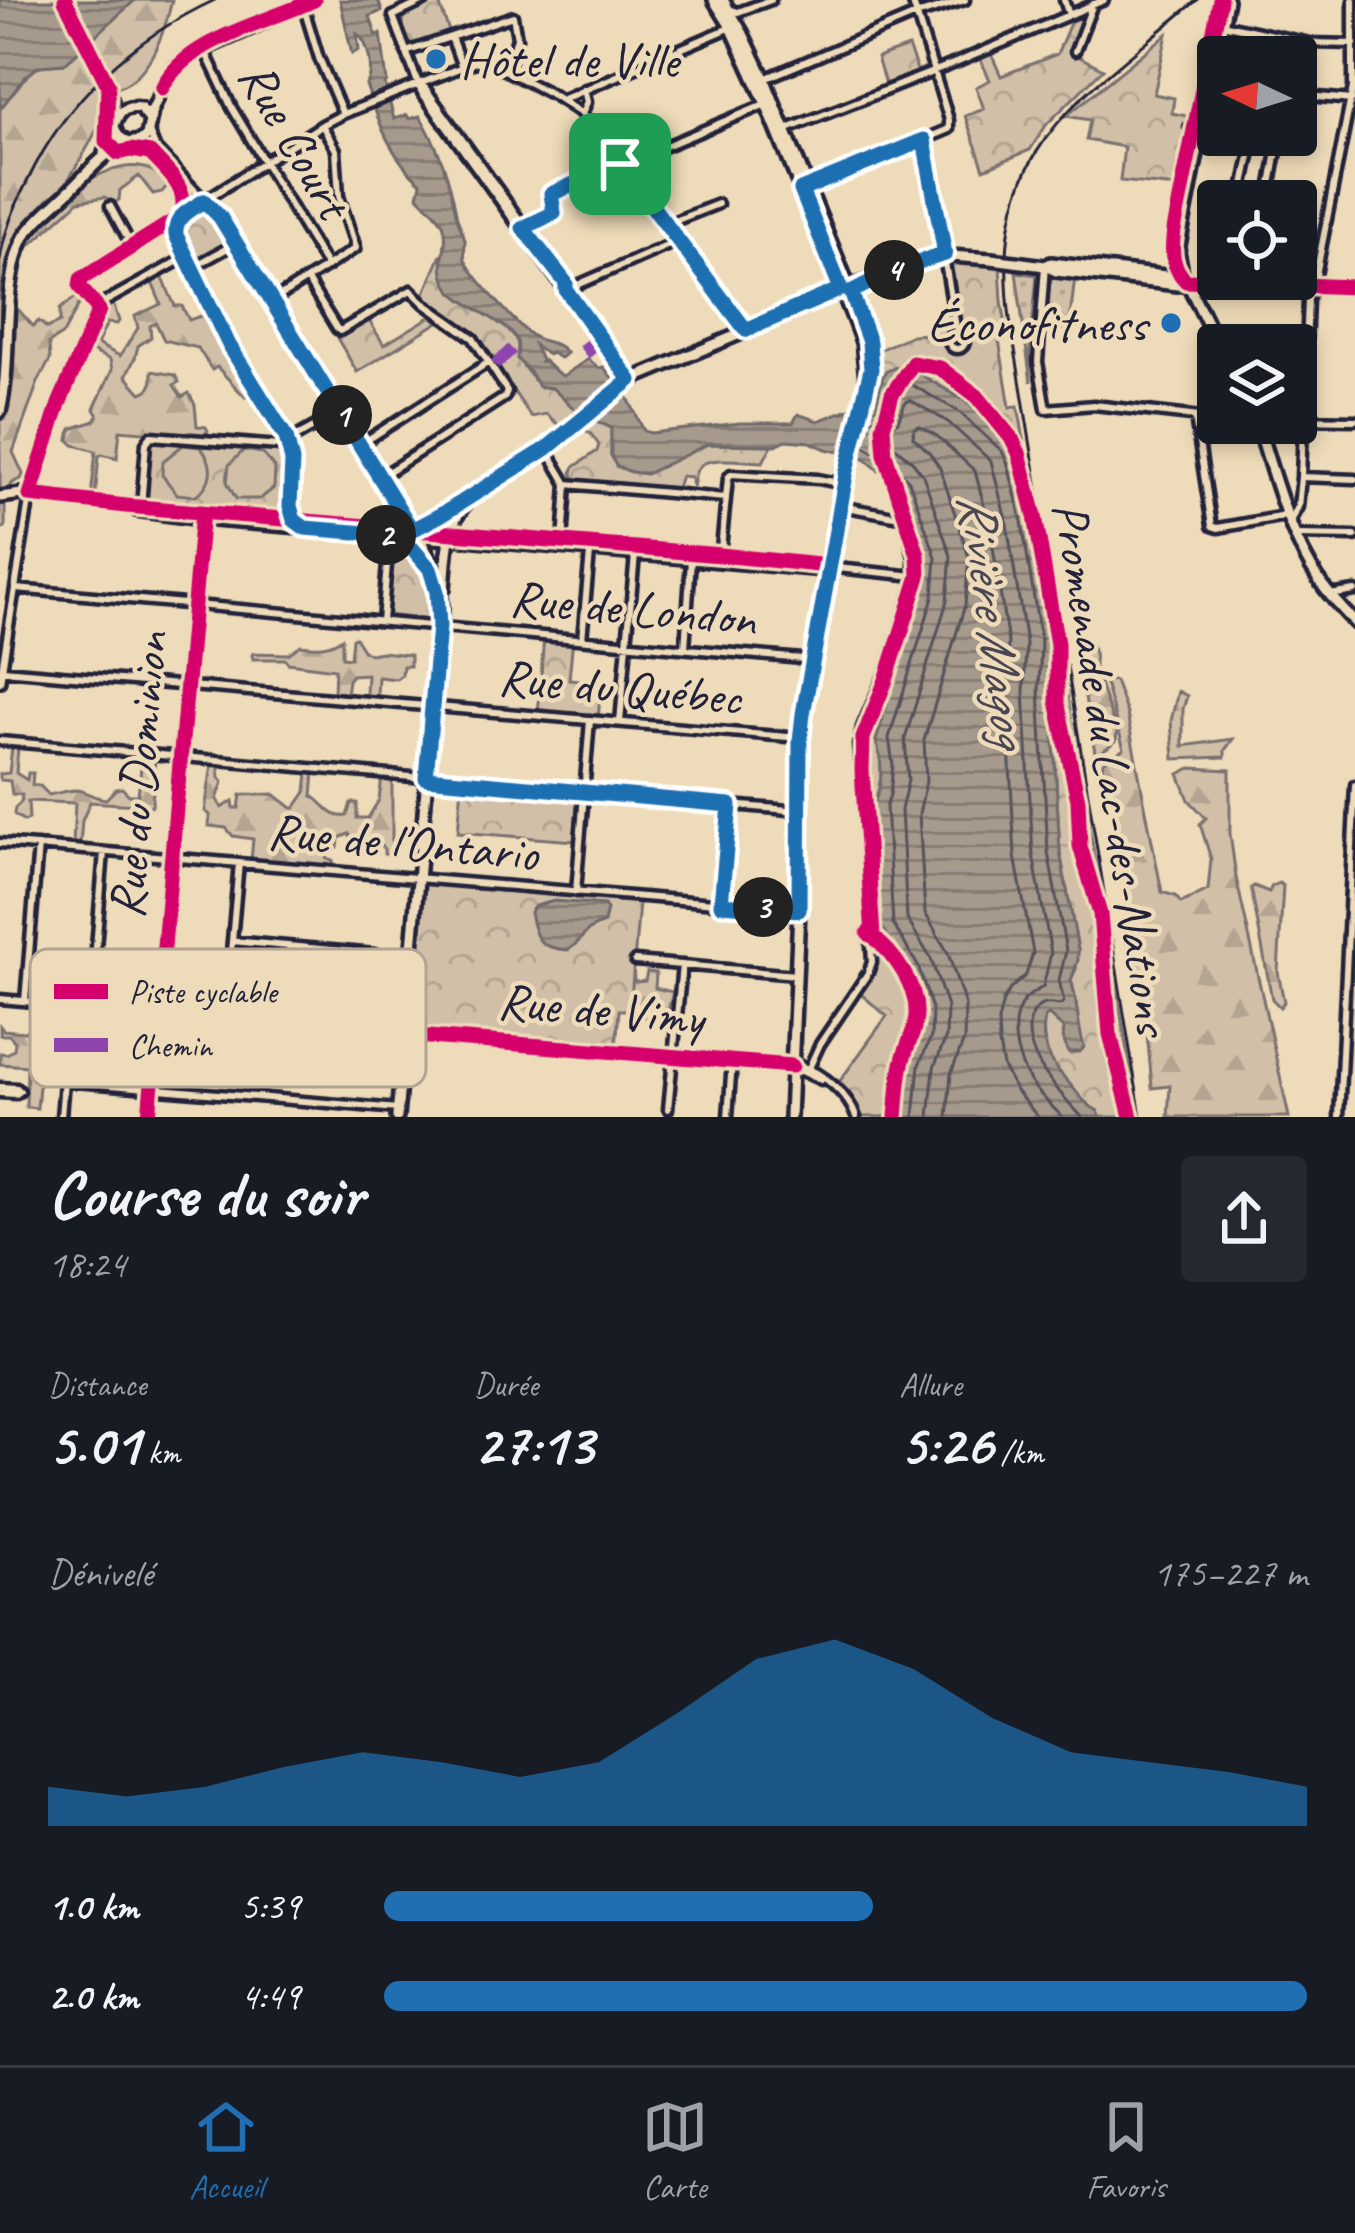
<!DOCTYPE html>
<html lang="fr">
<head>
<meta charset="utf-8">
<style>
  :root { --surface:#171b24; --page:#242831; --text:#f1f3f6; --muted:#9ea1a6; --line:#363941; --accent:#1f6fb2 }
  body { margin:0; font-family:Caveat,sans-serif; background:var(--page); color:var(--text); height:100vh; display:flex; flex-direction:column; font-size:45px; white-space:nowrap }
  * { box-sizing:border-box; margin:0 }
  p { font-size:39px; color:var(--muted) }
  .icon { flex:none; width:66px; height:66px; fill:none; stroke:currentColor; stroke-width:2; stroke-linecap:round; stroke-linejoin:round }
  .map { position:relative; height:1117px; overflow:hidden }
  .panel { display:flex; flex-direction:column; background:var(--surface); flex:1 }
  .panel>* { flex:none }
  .needle { width:78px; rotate:274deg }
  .controls { position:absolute; left:1197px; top:36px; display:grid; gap:24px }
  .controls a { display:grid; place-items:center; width:120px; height:120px; border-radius:12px; background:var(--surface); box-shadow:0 6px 18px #0003; font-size:60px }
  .pin { position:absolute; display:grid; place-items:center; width:102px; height:102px; color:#fff; margin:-51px; border-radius:24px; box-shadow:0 6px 18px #0006 }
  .km { position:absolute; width:60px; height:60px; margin:-30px; border-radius:50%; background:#222; color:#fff; font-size:33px; line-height:60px; text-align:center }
  .round { display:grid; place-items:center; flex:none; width:126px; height:126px; border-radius:12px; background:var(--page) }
  .summary { display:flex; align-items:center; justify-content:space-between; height:204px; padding:0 48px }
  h1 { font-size:66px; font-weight:700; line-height:90px }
  .stats { display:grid; grid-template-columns:repeat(3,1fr); gap:18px; height:204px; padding:12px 48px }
  .stats div { display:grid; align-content:center }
  .stats b { font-size:60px; font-weight:700 }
  .stats small { font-size:33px; font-weight:400 }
  .stats p { font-size:33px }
  .chart { height:336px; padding:24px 48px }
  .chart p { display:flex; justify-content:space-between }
  .chart svg { width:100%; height:216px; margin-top:12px; fill:var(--accent); opacity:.7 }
  ul { padding:0 48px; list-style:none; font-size:39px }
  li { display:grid; grid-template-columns:192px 144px 1fr; align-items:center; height:90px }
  li i { height:30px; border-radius:15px; background:var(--accent) }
  .tab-bar { display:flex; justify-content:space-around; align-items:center; height:168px; border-top:3px solid var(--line); background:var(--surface); font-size:33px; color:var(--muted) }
  .tab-bar a { display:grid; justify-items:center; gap:6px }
  .tab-bar .active { color:var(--accent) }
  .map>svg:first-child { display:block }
</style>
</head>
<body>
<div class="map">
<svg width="1355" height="1117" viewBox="0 0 1355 1117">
  <defs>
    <pattern id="grass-dots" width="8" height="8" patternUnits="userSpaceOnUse" patternTransform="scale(3)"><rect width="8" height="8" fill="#d1c0a7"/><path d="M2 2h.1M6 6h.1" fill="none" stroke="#b3a591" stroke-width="1.8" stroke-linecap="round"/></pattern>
    <pattern id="forest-firs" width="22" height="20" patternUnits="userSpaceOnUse" patternTransform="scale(3)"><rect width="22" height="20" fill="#d1c0a7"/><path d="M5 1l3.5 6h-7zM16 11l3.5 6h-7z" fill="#b3a591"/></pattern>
    <pattern id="park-crowns" width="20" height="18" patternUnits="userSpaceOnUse" patternTransform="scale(3)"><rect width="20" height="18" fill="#d1c0a7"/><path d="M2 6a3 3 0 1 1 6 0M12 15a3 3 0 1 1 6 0" fill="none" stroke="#b3a591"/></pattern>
    <pattern id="water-rules" width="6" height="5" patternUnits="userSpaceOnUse" patternTransform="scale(3)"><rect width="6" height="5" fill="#a69a8c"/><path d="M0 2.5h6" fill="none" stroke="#877d74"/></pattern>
  </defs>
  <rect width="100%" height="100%" fill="#eedbb9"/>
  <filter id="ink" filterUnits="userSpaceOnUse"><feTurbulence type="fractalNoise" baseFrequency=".00833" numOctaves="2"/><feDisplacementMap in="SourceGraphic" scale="24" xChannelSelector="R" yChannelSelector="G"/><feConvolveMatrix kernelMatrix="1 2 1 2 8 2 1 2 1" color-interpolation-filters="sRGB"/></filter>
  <g filter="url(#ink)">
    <path fill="url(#grass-dots)" stroke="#7a7171" stroke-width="3" d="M1016 272 1037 275 1029 362 1031 382Z
      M1051 274 1075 277 1069 328 1065 330 1043 328Z"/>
    <path fill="url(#forest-firs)" stroke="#7a7171" stroke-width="3" d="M135 0H172C165 30 150 76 119 87L114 85 91 40Z
      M81 49 85 52C91 64 99 76 102 89 110 119 81 157 67 182L75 188C104 170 144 152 168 185L162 192 153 194 139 176 120 190 119 200 113 204 105 197 79 201 25 250 15 306 33 326 39 321 47 328 60 322V309L77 296 81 301 63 334 49 343 50 360 38 382 13 452 23 474 21 479C0 485 6 507 5 527L0 531V109L21 81 39 66 64 64Z
      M161 274 175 306H182L189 320 207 314 219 338 253 391 245 397 217 367 212 370 198 348 164 340 156 323 150 326 151 337 138 346 135 358 126 376 141 393C155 388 151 383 152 371L175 375 179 382 174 385 182 397 189 393 195 405 197 426 206 427 208 431 203 437 120 430 117 458 102 454 99 456 95 497H91L96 451 74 445 69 440 71 429 95 421 98 416 94 409 112 370 110 360 88 349 104 309 113 303 119 321 117 324 107 323 97 344 120 356 138 328 135 316 161 304 151 280Z
      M355 637 364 651 370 654 382 652 410 655V666H403L402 675 396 679 378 677 377 696 366 695 367 674 352 675 348 680 346 694 334 692 335 669 288 663 285 659H253L252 655 253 653 288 654 301 645C316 647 329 648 342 638V657L350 658 352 638Z
      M1088 640C1095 649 1095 656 1094 667L1117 733 1116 741 1100 753 1095 752 1075 643 1086 649Z
      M1108 680 1115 681 1127 714 1162 892 1175 896 1181 903 1208 890 1211 859 1200 824 1206 818 1189 800 1179 774 1191 768 1230 770V834L1236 877 1289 1117H1168L1170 1086 1152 1088C1144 981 1124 874 1102 769L1103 762 1124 749 1105 683Z
      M1178 691 1187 696 1183 709V746L1233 739 1225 750V757L1174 759 1171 721Z
      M12 747 18 748 16 773 27 780 28 773H33L32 785 40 786 49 795C60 793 71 788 82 791 91 794 95 798 106 799L116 789 122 788 129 795H138L142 758 155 759 152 806 90 802 82 821 80 845 73 844 75 803 28 801 29 819 24 821 14 814 15 808 21 802 22 795 12 794 10 781 0 780V774L9 773Z
      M212 764 219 765V777L223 782 217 799 222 808 233 801 234 808H239L241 795 274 794 292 808H295L306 792 308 772H314L312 796C325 803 330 819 347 816L351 803H357V818H368L379 800 382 777 392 778V855L384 854V849L377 842 355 845 349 834 339 838 338 848H328L327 859 333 861 334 868 251 861 253 839 233 836 226 828 209 826 210 815 205 811Z
      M1279 883 1283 886 1278 972 1284 1002 1280 1007 1272 999 1251 888 1254 886 1269 892 1272 886Z
      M633 963 634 982 645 981 647 972 656 973 655 988 673 992 669 1007 671 1019H649L630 1010Z
      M0 1026 3 1030 25 1032 29 1029 47 1030V1034L31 1056 33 1062 41 1065 37 1108 26 1107 27 1066 0 1064V1053L7 1054 14 1049 15 1042 9 1035H0Z"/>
    <path fill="url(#park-crowns)" stroke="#7a7171" stroke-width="3" d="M426 0H438L451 37 406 52 402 41 404 11Z
      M1082 17 1083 22 1070 52 1103 69 1047 124 1030 150 984 169 965 116 984 109 976 87 990 80 978 54 989 49 1001 76 1057 54 1071 21Z
      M1167 34 1154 94 1174 98 1172 113 1191 117 1177 187 1120 181 1124 147 1086 140 1090 120 1066 116Z
      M908 47 918 72 885 84 877 58Z
      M200 211 208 214 225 243 224 248 200 258H194L181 228 184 221Z
      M441 255C447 313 503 309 519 345 513 361 531 375 541 387L552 388 578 412 611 428V455L646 474 708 444 772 445 763 462C748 462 709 455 699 467 694 472 695 480 693 487L691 477 681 476 677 487 672 489 575 479 572 474 573 468 597 451 599 445 591 434 571 419 561 427 546 414 531 417 475 334 425 300 424 295Z
      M957 259 1000 266 1002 301 1007 332 998 334 1010 407 1018 406 1033 489 1138 1117H1100L1098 1111 1090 1108C1066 1081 1036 1056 1045 1016L1049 1015 1064 1029C1063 1037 1065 1048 1071 1054L1083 1047C1077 1024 1078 1002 1071 980L1076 969 1078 950 1060 852 1051 690 1054 644 1016 451 1012 443 965 401 909 370 883 376 876 408 871 407 879 364V350L912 335 928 334 938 324 958 318 950 265Z
      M433 315 440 321 357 372 337 338 368 319 384 345Z
      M153 441 282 452 287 459 284 504 278 512 146 501 149 446Z
      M892 481 900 490 924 560 921 564V594L876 740C883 761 883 784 874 803L880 923 912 984 920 1010 918 1037 907 1062 902 1117H860L855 1105 837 1085 887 1016 857 991 872 962 859 738 882 683 914 580 905 518Z
      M392 542C422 555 441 588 430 620L387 615Z
      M544 635 573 638 569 679 601 682 598 721 538 715Z
      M462 785 578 795 574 841 458 832Z
      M424 884 639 903 630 1010H619L616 1048 411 1031Z"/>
    <path fill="#d1c0a7" stroke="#7a7171" stroke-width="3" d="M183 445 200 447C215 463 214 482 196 496L177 494 162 475 163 461Z
      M244 450 262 453 275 468 274 488 260 499H236L227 482 229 465Z"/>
    <path fill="url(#water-rules)" stroke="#716a6c" stroke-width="3" d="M0 0H135L64 64 39 66 27 75 0 109Z
      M340 0H378L382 11 370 16 376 35 381 34 387 82 385 84 394 119 407 115 409 119 420 116C439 148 449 177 456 213 457 222 463 230 465 240 465 242 464 257 465 259 469 272 521 330 534 337 547 344 557 341 567 353L560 358 551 353 548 355 534 345 541 360 540 363 543 360C550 366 555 373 563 376L588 359 599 368 604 367 628 398 644 431 651 433 740 423H793L798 414 818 421 854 407 875 408 883 376 885 372 896 367 918 373 965 401 1012 443 1020 462 1034 519 1054 644 1051 690 1060 852 1078 950V960L1071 980C1078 1002 1077 1024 1084 1047L1080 1052H1068L1063 1038 1064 1029 1049 1015 1045 1017C1039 1045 1050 1062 1068 1082 1078 1093 1084 1104 1098 1111L1100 1117H902L907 1062 919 1033 920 1010 907 971 880 923 874 803C883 784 883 761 876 741L921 594C922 581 921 568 924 558L899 487 863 457 826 449 810 442 786 440 776 445 708 444 646 474 631 472 616 466 611 455V428L578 412 552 388 538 386 528 370 517 359C517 353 519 347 517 341 513 325 462 305 450 289 432 265 452 245 443 224 438 213 425 205 418 196L421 183C390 157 379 122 366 85 375 74 369 42 357 34L359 50 352 54Z
      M554 901 604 905 607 909 604 923C580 931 586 939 568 950 540 948 535 941 530 912L535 906Z"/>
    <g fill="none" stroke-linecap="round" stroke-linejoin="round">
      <path stroke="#57525b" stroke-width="3" d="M867 419H878L884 415 894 383 898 380 905 381 958 411 1002 451 1008 465 1022 522 1041 643 1039 690 1048 852 1066 951 1059 980 1064 1002 1059 1005C1048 1003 1039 1002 1033 1014 1015 1049 1061 1094 1082 1117
        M861 444 887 460 909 481 936 557 933 597 889 738 893 765 890 795 886 806 893 924 918 966 932 1009 931 1037 919 1065 914 1117
        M929 1117 934 1068 946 1037 947 1007 931 959 907 919 901 810 908 780 905 739 947 601 951 556 923 475 913 462 885 438 886 432 898 421 905 403 910 400 948 422 991 461 1007 524 1026 643 1024 691 1033 855 1051 953 1043 987C1035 992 1026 996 1021 1005 1007 1029 1019 1068 1035 1088 1043 1098 1053 1107 1062 1117
        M947 1117 951 1074 964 1040 965 1005 948 953 925 913 919 814 926 781 924 740 965 605 969 557 940 468 929 452 913 437 914 429 919 426 937 436 975 471 990 528 1008 643 1006 691 1015 856 1033 953 1026 975 1010 989 1003 1001 998 1021 999 1044 1003 1067 1016 1091 1038 1117"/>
      <defs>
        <path id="minor" d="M426 0 393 16 421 91 562 287 566 290
          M1064 0 1069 15
          M303 5 319 58 343 114
          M729 9 738 12 771 0
          M1222 24 1310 43 1354 44
          M451 37 462 67
          M203 47 232 108 327 267
          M1075 51 1093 4
          M406 52 513 16 517 38 507 70
          M762 80 916 15 965 0
          M418 84 425 88 565 283 566 290 630 380
          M108 85 116 108V116
          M1296 95 1352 100
          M561 100 734 26
          M582 114 587 102 584 89
          M1189 127 1194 131 1278 147
          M785 130 958 62 1104 0
          M150 134 156 149 219 216 411 526
          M924 140 957 333
          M135 144C154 152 187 183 184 206 183 217 176 223 176 235L229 345 286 437 293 468 290 506 296 522
          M806 189 949 129V120L912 0
          M1243 189 1253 142
          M1268 201 1280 135
          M110 206 131 245
          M667 224 718 204
          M520 229 554 213 551 194 766 104
          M1045 266 1038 362 1046 409 1094 405 1218 419
          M191 268 235 244
          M307 280 337 329 340 331 411 290 425 304 473 338 507 391 505 397 380 477
          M1186 281 1355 287
          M566 290 678 241
          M271 302 356 248 339 196 336 150 322 125
          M99 310 80 287 81 279 322 125 343 114 462 67 476 62 493 64 553 95 582 114 746 330
          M949 341a8 8 0 1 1 16 0a8 8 0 1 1-16 0Z
          M1195 417 1212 526 1218 528 1279 517 1287 513
          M1296 419 1355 420
          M361 444 489 362
          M547 450 567 484 563 542
          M1301 477 1355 479
          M567 484 725 498
          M141 507 146 443 151 436 280 446 340 412
          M1290 521 1298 507 1301 477 1308 299 1315 280 1353 87V0
          M451 533 721 555 826 567
          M1296 535 1355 536
          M449 539 795 569 819 571 837 568 915 576
          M720 559 728 478 731 474 818 479 844 484
          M16 589 813 660
          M1330 595 1355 591
          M382 621 388 554
          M582 639 590 553
          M685 648 691 560
          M3 670 800 738
          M0 682 30 495 48 433 77 360 103 303 186 257
          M620 722 635 555
          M0 741 800 811
          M0 843 798 910
          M576 892 590 720
          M721 904 730 806
          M232 941 375 954
          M635 961 796 975
          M0 999 396 1034 801 1066C823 1073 849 1095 856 1117
          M25 1001 38 846
          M91 1007 104 852
          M225 1018 239 863
          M795 1068 821 1080
          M809 1068 820 1044 868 973 872 962 858 745 862 727 885 673 913 585 914 559 905 518 841 506
          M64 1081 398 1109
          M0 1087 17 1088 20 1091 16 1094 0 1093
          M668 1109 682 965
          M61 1117 70 1007
          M149 1117 201 517
          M728 1117 732 1061
          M1339 1117 1355 785"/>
        <path id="major" d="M714 0 731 27 766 104 851 313 862 342 866 379
          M723 0 742 32 764 78 864 324 869 342 871 369 846 475 801 726 799 910 790 1117
          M115 129 118 136 128 143 140 141 147 136 152 111 162 88 175 67 186 57 314 0
          M104 153C116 133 111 103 140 108L150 120
          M1172 251 1174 230 1220 0
          M1015 262 1045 266 1056 271 1161 283 1177 285 1186 281
          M1045 266 1051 263 1174 277 1186 281
          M871 282 937 255 991 259
          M1218 345 1182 272 1178 251 1227 0
          M0 412C13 357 0 284 24 237 36 219 55 205 70 190 88 173 105 150 128 143
          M1257 423C1274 475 1288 534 1319 580 1329 596 1343 609 1355 623
          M0 497 22 494 126 506 450 532
          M136 510 201 519 449 539
          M413 529 446 512 546 449 630 380 811 304 818 298 873 279
          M391 537 413 549 429 567
          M444 589C447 559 445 527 466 503
          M397 1117 442 609C441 579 430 553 413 529"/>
      </defs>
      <use href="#minor" stroke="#22223b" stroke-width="15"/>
      <use href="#major" stroke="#22223b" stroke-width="18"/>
      <use href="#minor" stroke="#eedbb9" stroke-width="6"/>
      <use href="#major" stroke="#eedbb9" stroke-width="9"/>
      <path stroke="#22223b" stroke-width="3" d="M0 260C4 232 15 205 28 180 67 98 133 38 215 0
        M1141 1117 1010 319C988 142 1079 102 1197 0"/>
      <defs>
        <path id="minor-bridge" d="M65 0 108 85"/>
        <path id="major-bridge" d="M991 259 1015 262"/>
      </defs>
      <use href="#minor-bridge" stroke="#22223b" stroke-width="15" stroke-linecap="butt"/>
      <use href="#major-bridge" stroke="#22223b" stroke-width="18" stroke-linecap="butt"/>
      <use href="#minor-bridge" stroke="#eedbb9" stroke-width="6"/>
      <use href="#major-bridge" stroke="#eedbb9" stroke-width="9"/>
      <path stroke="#8e44ad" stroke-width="12" stroke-dasharray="24 12" stroke-linecap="butt" d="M583 342 593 355
        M495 365 512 349"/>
      <defs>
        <path id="cycleway" d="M65 0 108 85 106 141 118 153 131 150 150 153C168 172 190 189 181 216L81 279 80 287 99 310 59 404 30 495 126 506 721 555 819 565 830 568
          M162 88C187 38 266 23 314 0
          M204 201 219 216 413 529
          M1186 281C1171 266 1171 251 1174 230L1220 0
          M1186 281 1355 287
          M868 933C894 952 922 990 915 1023 913 1036 906 1047 903 1060 898 1078 898 1098 896 1117
          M873 936 862 770 863 738 886 680 919 576 918 555 885 454 883 427 892 394 913 363 940 368 977 396 1012 439 1019 453 1035 516 1057 644V701L1078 800 1080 846 1100 914 1110 1034 1131 1117
          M404 1035 792 1066
          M149 1117 202 512"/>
      </defs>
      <use href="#cycleway" stroke="#eedbb9" stroke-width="22"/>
      <use href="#cycleway" stroke="#d6006c" stroke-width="15"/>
    </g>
  </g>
  <g fill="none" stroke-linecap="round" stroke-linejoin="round" filter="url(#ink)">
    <defs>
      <path id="route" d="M924 140 945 254 896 269 851 292 869 342 871 369 846 475 803 714 800 741 799 910 721 904 730 805 426 778 439 626 437 592 430 569 413 549 395 538 380 534 305 528 294 520 290 506 292 461 286 437 229 345 176 235C174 216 190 210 204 201L220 217 412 530 446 512 546 449 630 380 566 290V283L523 228 554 213 551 194 620 164 746 330 841 289 801 190Z"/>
    </defs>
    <use href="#route" stroke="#fff" stroke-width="24"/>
    <use href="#route" stroke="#1f6fb2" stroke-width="15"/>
  </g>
  <g fill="#1f6fb2" stroke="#eedbb9" stroke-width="4.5">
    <circle cx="436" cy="59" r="12"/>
    <circle cx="1171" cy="323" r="12"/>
  </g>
  <g text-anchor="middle" stroke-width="9" stroke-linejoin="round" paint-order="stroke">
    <g font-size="51" fill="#22223b" stroke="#eedbb9" text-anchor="start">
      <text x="460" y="77">Hôtel de Ville</text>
      <text x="1147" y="341" text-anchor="end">Éconofitness</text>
    </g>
    <g font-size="51" fill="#22223b" stroke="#eedbb9">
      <text transform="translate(296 139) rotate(60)" y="18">Rue Court</text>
      <text transform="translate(633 607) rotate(5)" y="18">Rue de London</text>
      <text transform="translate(620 686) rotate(5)" y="18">Rue du Québec</text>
      <text transform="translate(1113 768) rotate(81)" y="18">Promenade du Lac-des-Nations</text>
      <text transform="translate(137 775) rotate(-85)" y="18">Rue du Dominion</text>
      <text transform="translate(403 841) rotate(5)" y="18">Rue de l'Ontario</text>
      <text transform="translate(601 1008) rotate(5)" y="18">Rue de Vimy</text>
    </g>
    <g font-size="54" font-style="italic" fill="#4a4653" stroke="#eedbb9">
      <text transform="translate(995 619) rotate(82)" y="19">Rivière Magog</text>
    </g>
  </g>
  <rect x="30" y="949" width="396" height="138" rx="18" fill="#eedbb9" stroke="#b1a493" stroke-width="3"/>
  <rect x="54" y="984" width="54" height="15" fill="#d6006c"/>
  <rect x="54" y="1038" width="54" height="14" fill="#8e44ad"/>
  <g font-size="33" fill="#22223b">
    <text x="129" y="1003">Piste cyclable</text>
    <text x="129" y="1057">Chemin</text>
  </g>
</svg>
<div class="controls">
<a><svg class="needle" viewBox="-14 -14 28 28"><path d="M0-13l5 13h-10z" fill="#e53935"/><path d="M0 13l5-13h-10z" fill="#9ea1a6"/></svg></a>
<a><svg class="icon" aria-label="locate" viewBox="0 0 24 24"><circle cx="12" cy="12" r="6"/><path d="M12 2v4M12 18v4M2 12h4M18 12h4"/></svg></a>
<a><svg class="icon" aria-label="layers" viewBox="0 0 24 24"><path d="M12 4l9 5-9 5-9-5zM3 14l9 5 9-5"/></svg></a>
</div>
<div class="pin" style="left:620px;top:164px;background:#1e9e55"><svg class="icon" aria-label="arrive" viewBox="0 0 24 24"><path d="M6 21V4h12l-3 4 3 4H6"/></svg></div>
<b class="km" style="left:342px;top:415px">1</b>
<b class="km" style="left:386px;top:535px">2</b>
<b class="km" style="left:763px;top:907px">3</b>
<b class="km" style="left:894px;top:270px">4</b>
</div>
<section class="panel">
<div class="summary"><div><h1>Course du soir</h1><p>18:24</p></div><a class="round"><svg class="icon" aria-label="share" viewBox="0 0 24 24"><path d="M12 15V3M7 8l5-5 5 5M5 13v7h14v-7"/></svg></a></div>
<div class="stats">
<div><p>Distance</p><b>5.01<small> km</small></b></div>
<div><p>Durée</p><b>27:13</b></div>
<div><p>Allure</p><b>5:26<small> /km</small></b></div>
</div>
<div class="chart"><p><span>Dénivelé</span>175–227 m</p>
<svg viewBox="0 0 160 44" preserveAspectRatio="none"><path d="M0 44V36L10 38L20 36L30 32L40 29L50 31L60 34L70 31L80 21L90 10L100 6L110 12L120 22L130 29L140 31L150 33L160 36V44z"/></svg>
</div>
<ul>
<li><b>1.0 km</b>5:39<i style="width:53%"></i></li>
<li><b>2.0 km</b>4:49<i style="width:100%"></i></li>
</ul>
</section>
<nav class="tab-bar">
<a class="active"><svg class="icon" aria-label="home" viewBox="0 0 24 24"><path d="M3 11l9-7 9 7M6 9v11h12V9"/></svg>Accueil</a>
<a><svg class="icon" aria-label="map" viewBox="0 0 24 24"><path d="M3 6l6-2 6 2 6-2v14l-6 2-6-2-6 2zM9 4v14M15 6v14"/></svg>Carte</a>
<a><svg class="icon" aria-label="saved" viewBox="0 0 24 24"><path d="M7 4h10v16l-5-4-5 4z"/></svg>Favoris</a>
</nav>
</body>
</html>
